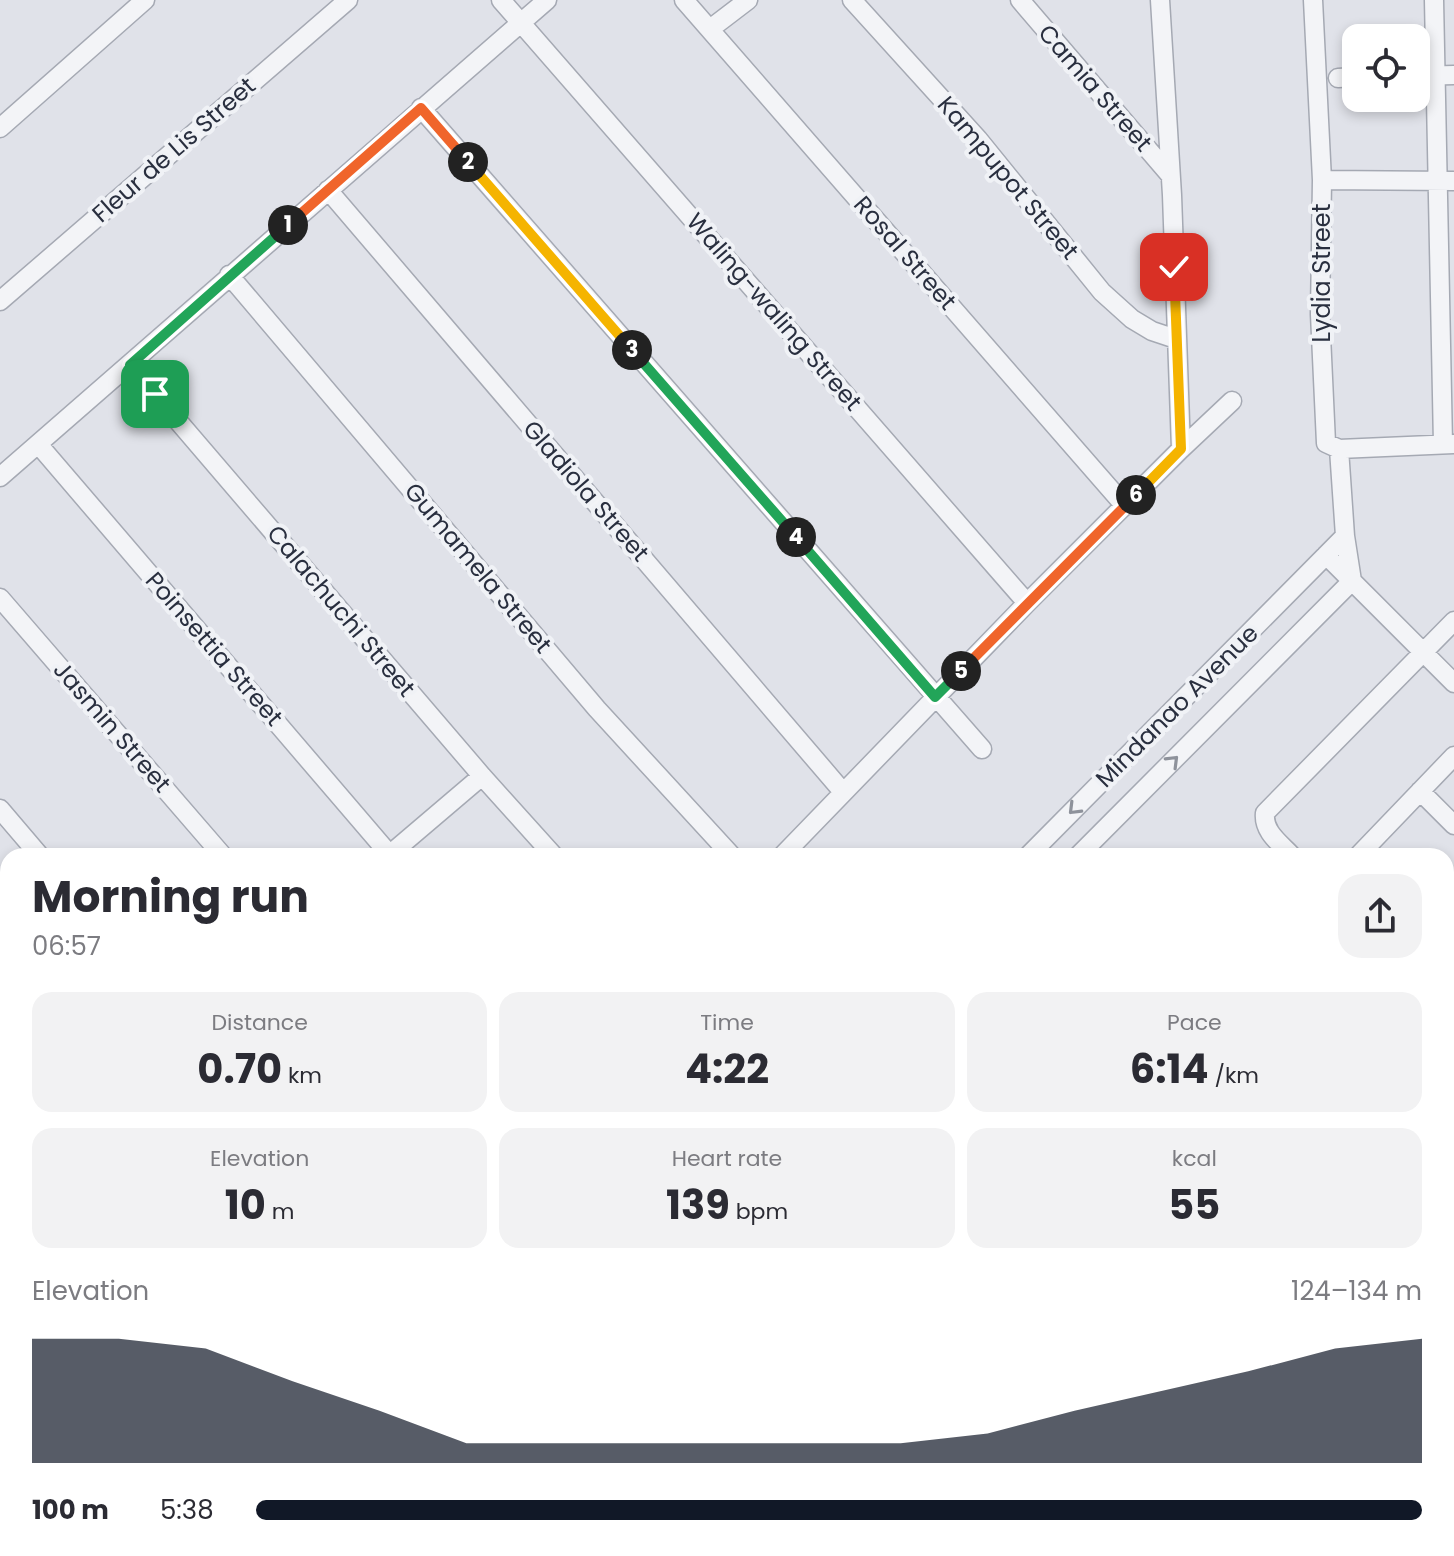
<!DOCTYPE html>
<html lang="en">
<head>
<meta charset="utf-8">
<style>
  :root { --surface:#fff; --page:#f2f2f3; --text:#2b2b33; --muted:#7c7c81; --accent:#111827 }
  body { margin:0; font-family:Poppins,sans-serif; background:var(--page); color:var(--text); height:100vh; display:flex; flex-direction:column; font-size:30px; white-space:nowrap }
  * { box-sizing:border-box; margin:0 }
  p { font-size:26px; color:var(--muted) }
  .icon { flex:none; width:44px; height:44px; fill:none; stroke:currentColor; stroke-width:2; stroke-linecap:round; stroke-linejoin:round }
  .map { position:relative; flex:1; overflow:hidden }
  .panel { position:absolute; left:0px; top:848px; width:1454px; height:708px; display:flex; flex-direction:column; background:var(--surface); border-radius:24px 24px 0 0; box-shadow:0 4px 12px #0003 }
  .panel>* { flex:none }
  .controls { position:absolute; left:1342px; top:24px; display:grid; gap:16px }
  .controls a { display:grid; place-items:center; width:88px; height:88px; border-radius:16px; background:var(--surface); box-shadow:0 4px 12px #0003; font-size:40px }
  .pin { position:absolute; display:grid; place-items:center; width:68px; height:68px; color:#fff; margin:-34px; border-radius:16px; box-shadow:0 4px 12px #0006 }
  .km { position:absolute; width:40px; height:40px; margin:-20px; border-radius:50%; background:#222; color:#fff; font-size:22px; line-height:40px; text-align:center }
  .round { display:grid; place-items:center; flex:none; width:84px; height:84px; border-radius:24px; background:var(--page) }
  .headline { display:flex; align-items:center; justify-content:space-between; height:136px; padding:0 32px }
  h1 { font-size:44px; font-weight:700; line-height:60px }
  .figures { display:grid; grid-template-columns:repeat(3,1fr); gap:12px; height:136px; padding:8px 32px }
  .figures div { display:grid; align-content:center; border-radius:20px; background:var(--page); text-align:center }
  .figures b { font-size:40px; font-weight:700 }
  .figures small { font-size:22px; font-weight:400 }
  .figures p { font-size:22px }
  .chart { height:224px; padding:16px 32px }
  .chart p { display:flex; justify-content:space-between }
  .chart svg { width:100%; height:144px; margin-top:8px; fill:var(--accent); opacity:.7 }
  ul { padding:0 32px; list-style:none; font-size:26px }
  li { display:grid; grid-template-columns:128px 96px 1fr; align-items:center; height:60px }
  li i { height:20px; border-radius:10px; background:var(--accent) }
  .map>svg:first-child { display:block }
</style>
</head>
<body>
<div class="map">
<svg width="1454" height="1556" viewBox="0 0 1454 1556">
  <rect width="100%" height="100%" fill="#e0e2e9"/>
  <path fill="#ced1da" d="M8 936V1002L0 1009V943Z"/>
  <g fill="none" stroke-linecap="round" stroke-linejoin="round">
    <path stroke="#9cacc7" stroke-width="30" d="M1446 1416 1454 1413"/>
    <defs>
      <path id="minor" d="M501 0 1027 603
        M684 0 1125 506
        M852 0 978 139 1102 292 1132 319 1152 331 1176 339
        M1020 0 1170 175
        M1160 0 1172 195 1181 449
        M1313 0 1322 180 1320 314 1326 443 1339 449 1454 444
        M1434 0 1443 444
        M710 29 748 0
        M1416 76 1454 75
        M1338 78 1356 77
        M421 108 982 749
        M0 128 145 0
        M1322 180 1454 181
        M328 190 843 792
        M229 275 597 709 732 856
        M0 301 348 0
        M130 365 482 776 554 856
        M38 444 390 855
        M1339 449 1345 536 1352 581
        M0 477 547 0
        M1326 555 1454 683
        M0 598 223 856
        M1420 791 1454 825
        M0 809 40 856
        M388 856 482 776
        M782 856 1027 603 1181 449 1232 401
        M1028 856 1345 536
        M1078 856 1352 581
        M1292 856C1280 843 1263 832 1265 813L1454 621
        M1358 856 1454 756
        M1446 1378H1454
        M0 1417 8 1426
        M1446 1536H1454
        M114 1548 121 1556
        M643 1548 650 1556
        M822 1548 829 1556
        M1220 1548V1556
        M1345 1548V1556
        M93 1556 101 1548
        M475 1556 478 1553 476 1548"/>
      <path id="major" d="M0 1089 8 1099
        M0 1149 8 1158
        M334 1556 341 1548
        M385 1556 393 1548"/>
    </defs>
    <use href="#minor" stroke="#a5a9b3" stroke-width="21"/>
    <use href="#major" stroke="#a0a6b4" stroke-width="25"/>
    <use href="#minor" stroke="#f3f4f7" stroke-width="18"/>
    <use href="#major" stroke="#fff" stroke-width="22"/>
  </g>
  <defs><path id="oneway-chevron" d="M-2-3.5L2.5 0L-2 3.5" fill="none" stroke-width="1.6" stroke-linecap="round" stroke-linejoin="round" transform="scale(2)"/></defs>
  <g stroke="#8e929b">
    <use href="#oneway-chevron" transform="translate(1173 761) rotate(-45)"/>
    <use href="#oneway-chevron" transform="translate(1074 809) rotate(135)"/>
  </g>
  <g fill="none" stroke-linecap="round" stroke-linejoin="round">
    <defs>
      <path id="split-1" d="M155 394 130 365 288 225"/>
      <path id="split-2" d="M288 225 421 108 468 162"/>
      <path id="split-3" d="M468 162 632 350"/>
      <path id="split-4" d="M632 350 796 537"/>
      <path id="split-5" d="M796 537 935 697 961 671"/>
      <path id="split-6" d="M961 671 1136 495"/>
      <path id="split-7" d="M1136 495 1181 449 1174 267"/>
    </defs>
    <use href="#split-1" stroke="#fff" stroke-width="16"/>
    <use href="#split-2" stroke="#fff" stroke-width="16"/>
    <use href="#split-3" stroke="#fff" stroke-width="16"/>
    <use href="#split-4" stroke="#fff" stroke-width="16"/>
    <use href="#split-5" stroke="#fff" stroke-width="16"/>
    <use href="#split-6" stroke="#fff" stroke-width="16"/>
    <use href="#split-7" stroke="#fff" stroke-width="16"/>
    <use href="#split-1" stroke="#22a559" stroke-width="10"/>
    <use href="#split-2" stroke="#f0652b" stroke-width="10"/>
    <use href="#split-3" stroke="#f5b400" stroke-width="10"/>
    <use href="#split-4" stroke="#22a559" stroke-width="10"/>
    <use href="#split-5" stroke="#22a559" stroke-width="10"/>
    <use href="#split-6" stroke="#f0652b" stroke-width="10"/>
    <use href="#split-7" stroke="#f5b400" stroke-width="10"/>
  </g>
  <g text-anchor="middle" stroke-width="8" stroke-linejoin="round" paint-order="stroke">
    <g font-size="24" fill="#292f3f" stroke="#f0f2f6">
      <text transform="translate(1095 88) rotate(49)" y="8">Camia Street</text>
      <text transform="translate(174 150) rotate(-41)" y="8">Fleur de Lis Street</text>
      <text transform="translate(1008 178) rotate(50)" y="8">Kampupot Street</text>
      <text transform="translate(905 253) rotate(49)" y="8">Rosal Street</text>
      <text transform="translate(1322 273) rotate(-90)" y="8">Lydia Street</text>
      <text transform="translate(774 312) rotate(49)" y="8">Waling-waling Street</text>
      <text transform="translate(586 491) rotate(49)" y="8">Gladiola Street</text>
      <text transform="translate(478 568) rotate(50)" y="8">Gumamela Street</text>
      <text transform="translate(341 611) rotate(50)" y="8">Calachuchi Street</text>
      <text transform="translate(214 649) rotate(49)" y="8">Poinsettia Street</text>
      <text transform="translate(1177 706) rotate(-45)" y="8">Mindanao Avenue</text>
      <text transform="translate(112 727) rotate(49)" y="8">Jasmin Street</text>
    </g>
  </g>
</svg>
<div class="controls">
<a><svg class="icon" aria-label="locate" viewBox="0 0 24 24"><circle cx="12" cy="12" r="6"/><path d="M12 2v4M12 18v4M2 12h4M18 12h4"/></svg></a>
</div>
<div class="pin" style="left:155px;top:394px;background:#1e9e55"><svg class="icon" aria-label="arrive" viewBox="0 0 24 24"><path d="M6 21V4h12l-3 4 3 4H6"/></svg></div>
<div class="pin" style="left:1174px;top:267px;background:#d93025"><svg class="icon" aria-label="check" viewBox="0 0 24 24"><path d="M5 12l5 5 9-10"/></svg></div>
<b class="km" style="left:288px;top:225px">1</b>
<b class="km" style="left:468px;top:162px">2</b>
<b class="km" style="left:632px;top:350px">3</b>
<b class="km" style="left:796px;top:537px">4</b>
<b class="km" style="left:961px;top:671px">5</b>
<b class="km" style="left:1136px;top:495px">6</b>
<section class="panel">
<div class="headline"><div><h1>Morning run</h1><p>06:57</p></div><a class="round"><svg class="icon" aria-label="share" viewBox="0 0 24 24"><path d="M12 15V3M7 8l5-5 5 5M5 13v7h14v-7"/></svg></a></div>
<div class="figures">
<div><p>Distance</p><b>0.70<small> km</small></b></div>
<div><p>Time</p><b>4:22</b></div>
<div><p>Pace</p><b>6:14<small> /km</small></b></div>
</div>
<div class="figures">
<div><p>Elevation</p><b>10<small> m</small></b></div>
<div><p>Heart rate</p><b>139<small> bpm</small></b></div>
<div><p>kcal</p><b>55</b></div>
</div>
<div class="chart"><p><span>Elevation</span>124–134 m</p>
<svg viewBox="0 0 160 44" preserveAspectRatio="none"><path d="M0 44V6L10 6L20 9L30 19L40 28L50 38L60 38L70 38L80 38L90 38L100 38L110 35L120 28L130 22L140 16L150 9L160 6V44z"/></svg>
</div>
<ul>
<li><b>100 m</b>5:38<i style="width:100%"></i></li>
</ul>
</section>
</div>
</body>
</html>
